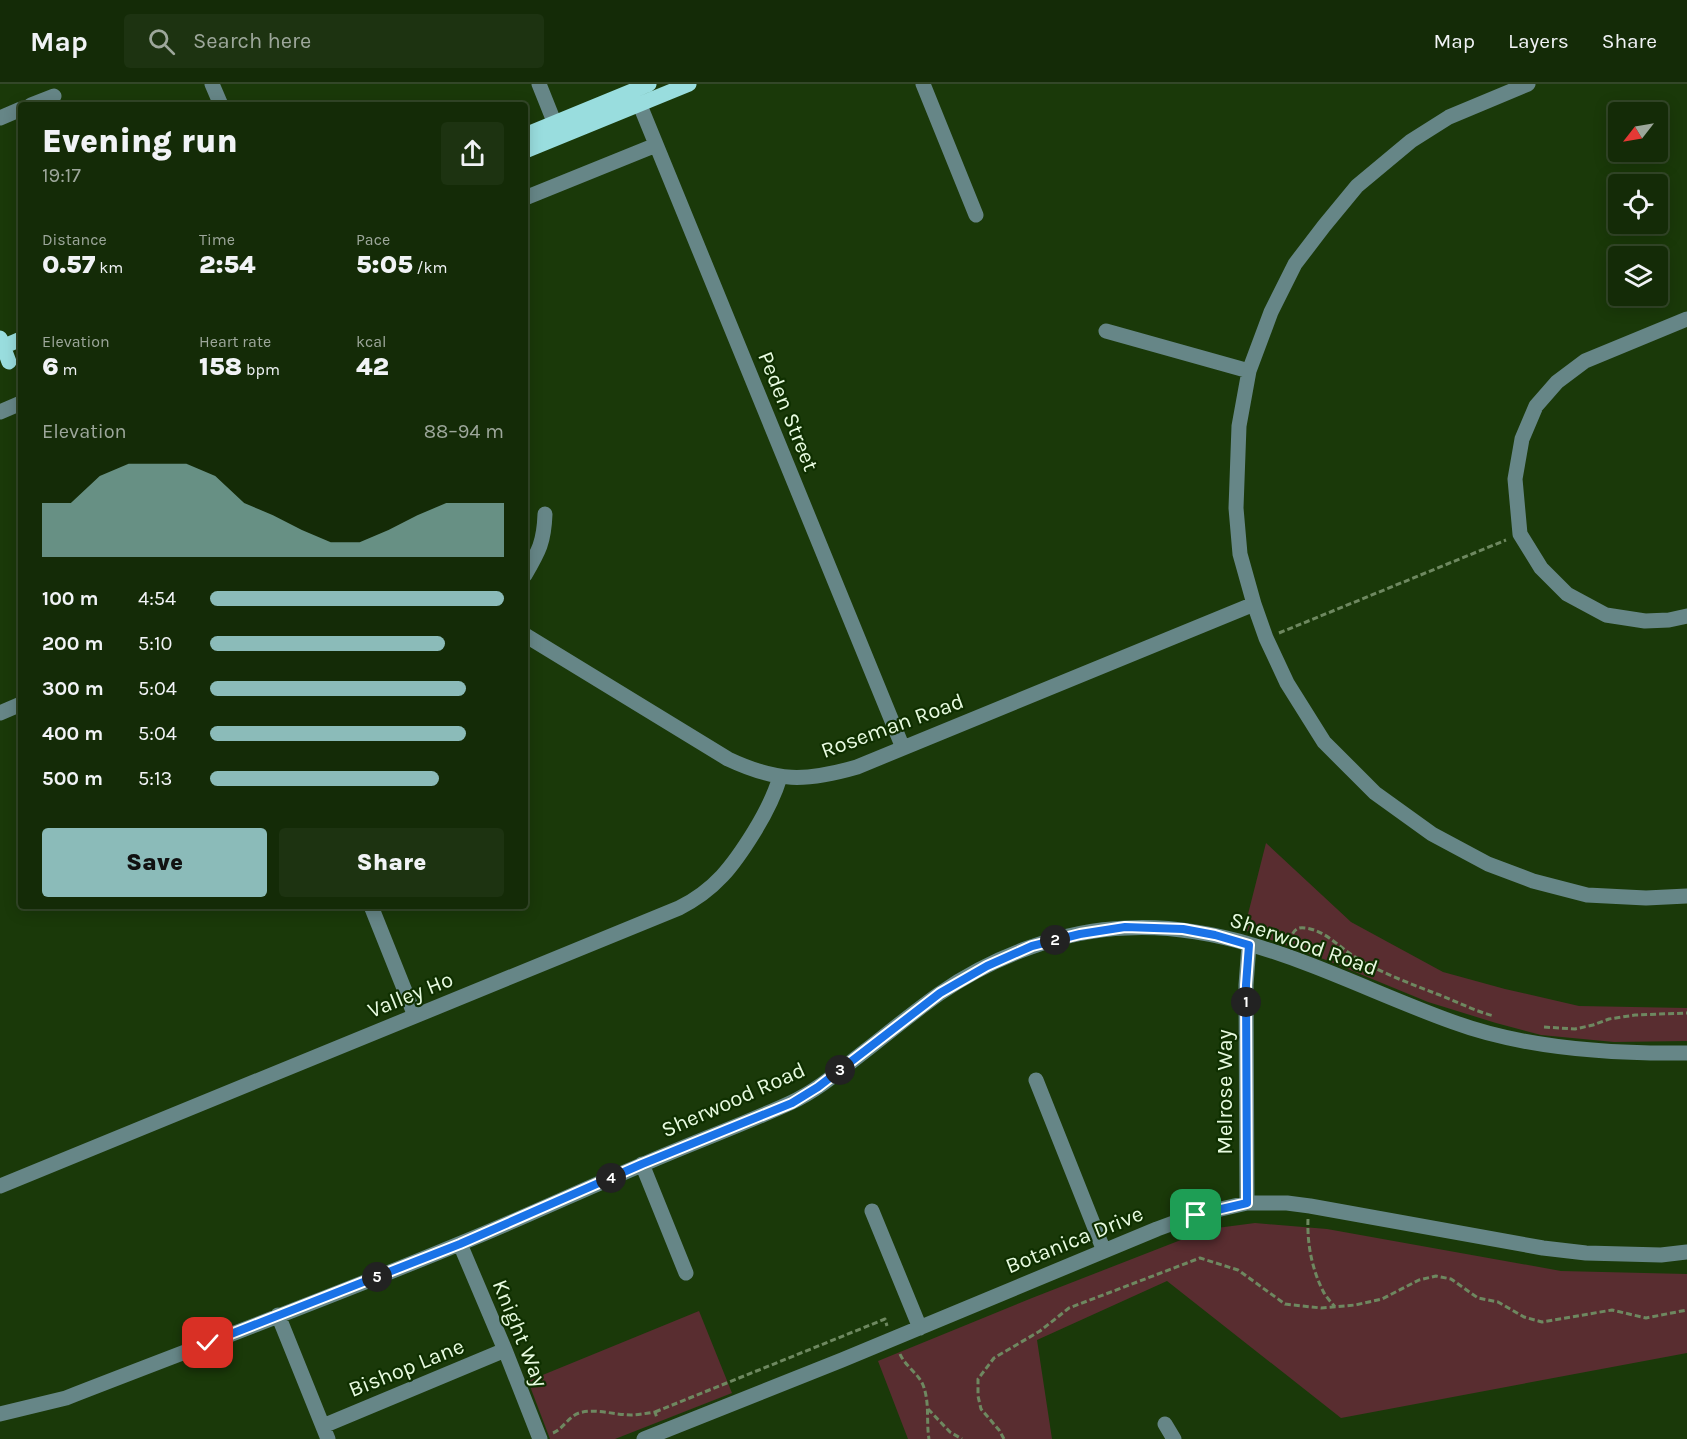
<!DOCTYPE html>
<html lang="en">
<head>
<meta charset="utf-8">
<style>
  :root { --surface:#142b07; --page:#1d3311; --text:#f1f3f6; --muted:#9da79b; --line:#334728; --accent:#8bbbb9 }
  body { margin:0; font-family:Karla,sans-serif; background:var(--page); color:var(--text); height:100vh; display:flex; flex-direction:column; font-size:22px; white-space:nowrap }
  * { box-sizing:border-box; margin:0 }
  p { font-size:20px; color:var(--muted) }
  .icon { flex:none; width:33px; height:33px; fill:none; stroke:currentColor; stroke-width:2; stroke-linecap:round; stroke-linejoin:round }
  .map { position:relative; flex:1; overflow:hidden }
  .panel { position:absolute; left:18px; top:18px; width:510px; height:807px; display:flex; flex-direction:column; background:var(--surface); border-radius:6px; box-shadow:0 3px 15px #0003,0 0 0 2px var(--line) }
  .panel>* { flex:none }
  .needle { width:39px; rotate:239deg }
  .buttons { position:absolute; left:1608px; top:18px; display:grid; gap:12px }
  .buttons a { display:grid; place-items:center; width:60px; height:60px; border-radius:6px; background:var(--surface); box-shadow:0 3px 15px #0003,0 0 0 2px var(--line); font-size:30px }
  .pin { position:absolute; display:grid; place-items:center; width:51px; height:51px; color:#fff; margin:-26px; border-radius:12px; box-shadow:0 3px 9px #0006 }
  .km { position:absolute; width:30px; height:30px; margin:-15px; border-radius:50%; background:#222; color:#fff; font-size:16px; line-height:30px; text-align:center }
  .round { display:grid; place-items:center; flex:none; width:63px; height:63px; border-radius:6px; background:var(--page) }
  .head { display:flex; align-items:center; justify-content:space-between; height:102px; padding:0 24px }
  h1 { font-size:33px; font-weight:800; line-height:45px }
  .metrics { display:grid; grid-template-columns:repeat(3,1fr); gap:9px; height:102px; padding:6px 24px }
  .metrics div { display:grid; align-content:center }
  .metrics b { font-size:26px; font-weight:800 }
  .metrics small { font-size:16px; font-weight:400 }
  .metrics p { font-size:16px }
  .chart { height:168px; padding:12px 24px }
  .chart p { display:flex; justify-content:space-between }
  .chart svg { width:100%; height:108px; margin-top:6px; fill:var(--accent); opacity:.7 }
  .button { display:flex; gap:12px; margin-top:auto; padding:12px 24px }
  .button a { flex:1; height:69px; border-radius:6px; background:var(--accent); color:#111; font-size:24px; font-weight:800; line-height:69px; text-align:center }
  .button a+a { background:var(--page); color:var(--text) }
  ul { padding:0 24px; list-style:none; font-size:20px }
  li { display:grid; grid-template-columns:96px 72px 1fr; align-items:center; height:45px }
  li i { height:15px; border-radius:8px; background:var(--accent) }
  header { display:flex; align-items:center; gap:36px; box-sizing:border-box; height:84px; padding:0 30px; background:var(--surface); border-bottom:2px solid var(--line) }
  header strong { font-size:28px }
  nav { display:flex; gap:33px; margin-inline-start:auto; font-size:21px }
  .search { width:420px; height:54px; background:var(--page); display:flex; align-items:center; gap:15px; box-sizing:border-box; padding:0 21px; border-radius:6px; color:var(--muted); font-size:22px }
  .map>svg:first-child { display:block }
</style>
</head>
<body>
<header>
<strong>Map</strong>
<div class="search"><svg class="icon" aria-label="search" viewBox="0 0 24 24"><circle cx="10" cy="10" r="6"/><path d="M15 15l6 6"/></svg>Search here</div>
<nav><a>Map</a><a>Layers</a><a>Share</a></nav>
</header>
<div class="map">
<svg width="1687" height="1355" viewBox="0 0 1687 1355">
  <rect width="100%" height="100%" fill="#1a3909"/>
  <path fill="#592d30" d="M1266 759 1351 838 1443 888 1505 905 1579 922 1687 924V957L1614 958 1541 951 1496 939 1428 918 1326 876 1244 846Z
    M1255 1139 1327 1145 1561 1187 1687 1190V1269L1341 1334 1167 1197 1037 1256 1052 1355H908L878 1277 1032 1214 1209 1145Z
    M699 1227 732 1309 615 1355H550L528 1297Z"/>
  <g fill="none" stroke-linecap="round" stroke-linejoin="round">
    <path stroke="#6e8860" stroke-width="3" stroke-dasharray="6 3" stroke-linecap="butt" d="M1279 549 1506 456
      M1289 858C1292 850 1295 842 1305 844 1324 846 1337 861 1352 871 1378 888 1409 899 1437 910 1456 917 1474 927 1494 932
      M1544 943 1575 945 1593 941 1609 935 1635 931 1687 929
      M1308 1135C1307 1160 1312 1185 1323 1207 1326 1213 1331 1218 1335 1223
      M900 1270C905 1282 918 1289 923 1301 930 1319 926 1337 929 1355
      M928 1325 950 1348 962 1355
      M655 1328 885 1235 887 1242
      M553 1349C563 1345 568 1333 579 1329 595 1324 615 1331 631 1331 639 1331 647 1329 655 1328L657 1334
      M1004 1355 999 1346 981 1325 978 1312V1295L994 1274 1040 1247 1069 1224 1200 1174 1238 1186 1285 1220 1321 1224 1355 1221 1382 1215 1419 1196 1436 1192 1451 1195 1478 1214 1498 1218 1524 1233 1542 1238 1612 1226 1646 1234 1687 1226"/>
    <path stroke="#668687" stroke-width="15" d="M212 0 221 21
      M539 0 559 50
      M923 0 976 131
      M1528 0 1449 33 1411 57 1357 102 1324 142 1295 180 1271 228 1249 287 1239 342 1236 424 1240 470 1254 520 1266 554 1287 599 1324 658 1375 709 1432 750 1488 780 1533 797 1587 811 1646 814 1687 812
      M635 9 903 664
      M31 21 54 12
      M0 34 21 25
      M525 114 656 61
      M1687 235 1585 277 1557 298 1536 322 1522 355 1515 395 1520 450 1541 484 1567 510 1606 531 1645 537 1669 536 1687 532
      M1106 247 1249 287
      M0 328 21 319
      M525 491C539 467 544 458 545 430
      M525 551 728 675C777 698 805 698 857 683L1254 520
      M0 629 21 620
      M371 822 415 932
      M1036 996 1104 1167
      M642 1080 686 1189
      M0 1102 679 824C715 806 733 782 754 748 765 730 774 713 780 693
      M1247 1119 1246 901 1249 861
      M872 1127 920 1244
      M460 1160 505 1266 540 1355
      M278 1231 328 1355
      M0 1330 66 1314C197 1263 329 1214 459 1160 521 1135 582 1106 644 1080 692 1059 742 1041 790 1019 819 1006 844 983 869 964 892 946 915 927 939 910 992 873 1062 846 1127 844 1242 838 1347 900 1453 938 1523 964 1613 970 1687 969
      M1165 1340 1174 1355
      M323 1342 505 1266
      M644 1355 842 1276 1157 1145 1195 1131 1247 1119H1287L1310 1122 1543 1164 1586 1169 1661 1171 1687 1168"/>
    <path stroke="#99ddde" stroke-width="15" d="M525 51 649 0
      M525 67 689 0
      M0 254 9 278
      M0 264 21 255"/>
  </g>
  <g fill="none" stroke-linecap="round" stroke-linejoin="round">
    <defs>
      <path id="route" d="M208 1259 460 1160 642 1080 792 1019 818 1003 940 909 987 882 1032 862 1080 850 1125 843 1183 845 1215 851 1249 861 1246 901 1247 1119 1196 1131"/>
    </defs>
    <use href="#route" stroke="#fff" stroke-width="12"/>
    <use href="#route" stroke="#1a73e8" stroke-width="8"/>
  </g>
  <g text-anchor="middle" stroke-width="4.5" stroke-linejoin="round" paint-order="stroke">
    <g font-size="22" fill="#e8fbe0" stroke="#0f2f00">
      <text transform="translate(789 327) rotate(68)" y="8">Peden Street</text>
      <text transform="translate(892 641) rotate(-20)" y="8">Roseman Road</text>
      <text transform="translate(1304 859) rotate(19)" y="8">Sherwood Road</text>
      <text transform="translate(410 910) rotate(-22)" y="8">Valley Ho</text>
      <text transform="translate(1224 1008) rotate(-90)" y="8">Melrose Way</text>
      <text transform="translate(733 1015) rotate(-24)" y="8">Sherwood Road</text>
      <text transform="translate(1074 1155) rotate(-22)" y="8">Botanica Drive</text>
      <text transform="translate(521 1249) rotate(68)" y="8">Knight Way</text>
      <text transform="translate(406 1283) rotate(-22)" y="8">Bishop Lane</text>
    </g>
  </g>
</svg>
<div class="buttons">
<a><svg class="needle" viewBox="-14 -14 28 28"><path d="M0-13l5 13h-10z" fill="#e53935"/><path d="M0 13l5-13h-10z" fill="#9da79b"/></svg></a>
<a><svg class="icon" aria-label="locate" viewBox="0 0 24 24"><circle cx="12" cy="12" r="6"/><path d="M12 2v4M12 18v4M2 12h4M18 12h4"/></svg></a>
<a><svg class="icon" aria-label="layers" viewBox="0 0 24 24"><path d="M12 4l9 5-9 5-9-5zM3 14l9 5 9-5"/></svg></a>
</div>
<div class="pin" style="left:1196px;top:1131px;background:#1e9e55"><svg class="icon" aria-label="arrive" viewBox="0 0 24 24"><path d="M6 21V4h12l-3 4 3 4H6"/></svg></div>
<div class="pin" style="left:208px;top:1259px;background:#d93025"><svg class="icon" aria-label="check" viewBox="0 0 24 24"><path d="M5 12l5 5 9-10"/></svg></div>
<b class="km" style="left:1246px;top:918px">1</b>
<b class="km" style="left:1055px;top:856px">2</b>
<b class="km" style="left:840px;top:986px">3</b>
<b class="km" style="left:611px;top:1094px">4</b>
<b class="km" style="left:377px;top:1193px">5</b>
<section class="panel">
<div class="head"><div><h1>Evening run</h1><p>19:17</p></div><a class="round"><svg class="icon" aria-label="share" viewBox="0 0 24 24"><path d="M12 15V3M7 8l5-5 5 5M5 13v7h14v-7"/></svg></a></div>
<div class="metrics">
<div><p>Distance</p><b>0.57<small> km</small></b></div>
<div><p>Time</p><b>2:54</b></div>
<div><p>Pace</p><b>5:05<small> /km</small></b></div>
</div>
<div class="metrics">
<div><p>Elevation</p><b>6<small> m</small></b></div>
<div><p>Heart rate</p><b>158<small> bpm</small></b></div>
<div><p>kcal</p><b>42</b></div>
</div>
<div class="chart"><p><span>Elevation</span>88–94 m</p>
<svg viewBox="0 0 160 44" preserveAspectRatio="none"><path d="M0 44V22L10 22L20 11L30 6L40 6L50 6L60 11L70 22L80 27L90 33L100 38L110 38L120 33L130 27L140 22L150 22L160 22V44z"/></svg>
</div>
<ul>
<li><b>100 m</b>4:54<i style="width:100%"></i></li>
<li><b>200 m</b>5:10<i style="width:80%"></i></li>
<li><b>300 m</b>5:04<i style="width:87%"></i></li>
<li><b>400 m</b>5:04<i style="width:87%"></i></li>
<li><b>500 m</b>5:13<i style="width:78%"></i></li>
</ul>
<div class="button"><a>Save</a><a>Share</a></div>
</section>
</div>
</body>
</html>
